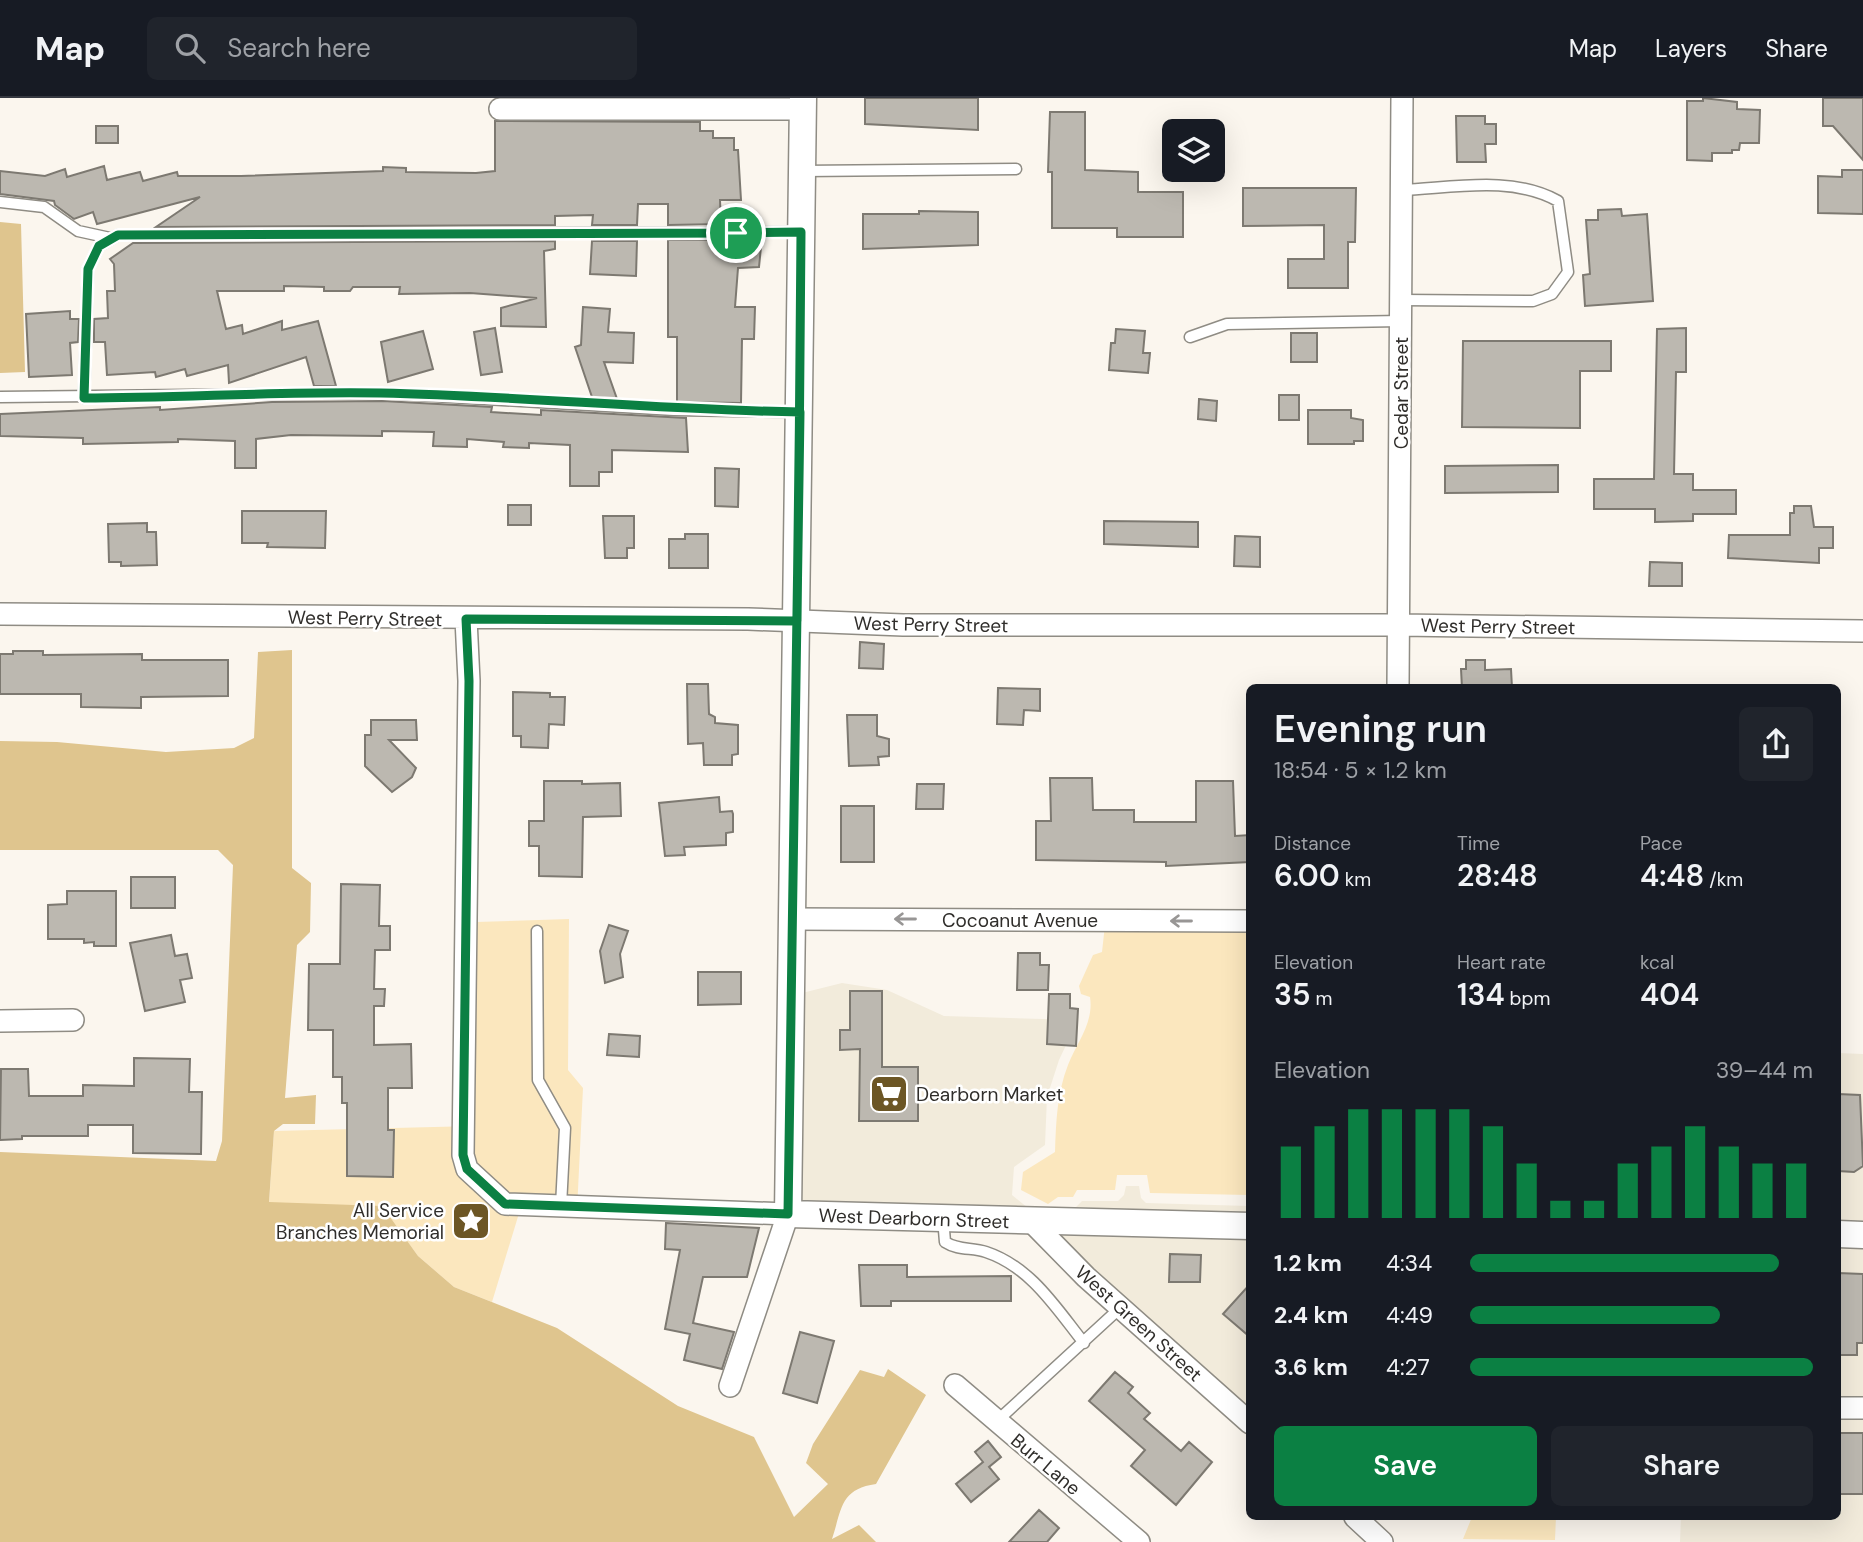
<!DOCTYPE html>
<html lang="en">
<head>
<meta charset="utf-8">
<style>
  :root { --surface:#171b24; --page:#20242c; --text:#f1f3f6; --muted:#9ea1a6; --line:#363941; --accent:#0b8043 }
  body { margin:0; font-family:"DM Sans",sans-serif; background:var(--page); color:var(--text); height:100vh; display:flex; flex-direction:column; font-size:26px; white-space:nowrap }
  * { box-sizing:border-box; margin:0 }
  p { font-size:23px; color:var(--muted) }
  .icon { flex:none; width:38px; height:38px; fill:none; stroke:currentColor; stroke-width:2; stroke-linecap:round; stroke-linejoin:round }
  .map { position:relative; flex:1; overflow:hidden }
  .panel { position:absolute; left:1246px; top:586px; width:595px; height:836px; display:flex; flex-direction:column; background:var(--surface); border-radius:10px; box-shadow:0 7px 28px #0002 }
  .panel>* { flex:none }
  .buttons { position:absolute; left:1162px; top:21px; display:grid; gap:14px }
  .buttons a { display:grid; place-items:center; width:63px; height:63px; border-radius:10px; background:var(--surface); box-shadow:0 7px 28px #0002; font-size:35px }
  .pin { position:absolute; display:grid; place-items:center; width:60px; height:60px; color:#fff; margin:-30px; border:4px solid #fff; border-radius:50%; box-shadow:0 2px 7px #0007 }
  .round { display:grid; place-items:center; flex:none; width:74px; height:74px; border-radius:10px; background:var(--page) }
  .overview { display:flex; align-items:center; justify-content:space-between; height:119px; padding:0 28px }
  h1 { font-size:38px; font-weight:600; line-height:52px }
  .metrics { display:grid; grid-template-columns:repeat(3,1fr); gap:10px; height:119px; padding:7px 28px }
  .metrics div { display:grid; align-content:center }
  .metrics b { font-size:30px; font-weight:600 }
  .metrics small { font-size:19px; font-weight:400 }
  .metrics p { font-size:19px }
  .chart { height:196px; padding:14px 28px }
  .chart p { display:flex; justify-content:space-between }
  .chart svg { width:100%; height:126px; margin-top:7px; stroke:var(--accent); stroke-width:6 }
  .button { display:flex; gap:14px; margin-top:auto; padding:14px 28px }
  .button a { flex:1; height:80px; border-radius:10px; background:var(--accent); color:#fff; font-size:28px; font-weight:600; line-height:80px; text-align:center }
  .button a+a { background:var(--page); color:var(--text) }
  ul { padding:0 28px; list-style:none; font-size:23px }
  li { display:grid; grid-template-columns:112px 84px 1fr; align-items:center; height:52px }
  li i { height:18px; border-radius:9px; background:var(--accent) }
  header { display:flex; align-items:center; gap:42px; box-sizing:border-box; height:98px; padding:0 35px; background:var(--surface); border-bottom:2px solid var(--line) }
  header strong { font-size:33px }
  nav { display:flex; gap:38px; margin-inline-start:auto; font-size:24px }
  .search { width:490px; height:63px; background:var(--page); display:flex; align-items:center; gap:18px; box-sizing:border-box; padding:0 24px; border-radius:10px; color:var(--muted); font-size:26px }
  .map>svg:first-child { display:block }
</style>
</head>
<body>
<header>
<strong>Map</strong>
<div class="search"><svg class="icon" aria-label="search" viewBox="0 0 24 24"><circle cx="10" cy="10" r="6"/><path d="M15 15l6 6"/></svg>Search here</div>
<nav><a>Map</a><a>Layers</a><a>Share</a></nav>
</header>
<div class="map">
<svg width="1863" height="1444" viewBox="0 0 1863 1444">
  <rect width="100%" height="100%" fill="#fbf6ee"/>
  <path fill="#f2ebdb" d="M842 885 887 892 944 918 1078 922 1059 962 1047 999 1045 1047 1014 1069 1012 1097 1028 1110 800 1104 802 895Z
    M1838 955 1863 956V1124L1838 1123Z
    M1126 1088H1139L1141 1100 1146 1105 1249 1108 1250 1115 1060 1111 1076 1109 1082 1103H1118L1124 1097Z
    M1049 1136 1249 1141V1317Z
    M1838 1149 1863 1150V1444H1680L1681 1419H1838Z"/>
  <path fill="#fbe7be" d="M569 821 568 972 583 990 577 1112H520L492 1204 454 1189 418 1158 404 1139 269 1105 274 1033 474 1028 476 824Z
    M1105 827 1249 828V1097L1150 1095 1147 1077H1117L1115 1092H1077L1073 1099H1058L1048 1106 1021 1092 1023 1074 1055 1054C1056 1024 1057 995 1068 967 1077 944 1094 925 1090 899L1081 896 1079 888 1093 857 1102 854Z
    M1472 1419H1556L1555 1442 1463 1441Z"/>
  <path fill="#dfc58e" d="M0 124 21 126 25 274 0 275Z
    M292 552V770L311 785 310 834 297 847 285 1000 316 997 315 1026H283L274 1033 269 1104 382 1108 418 1158 454 1189 557 1230 678 1308 754 1339 794 1419 828 1386 806 1365 813 1346 860 1272 884 1279 888 1271 926 1297 876 1386C840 1391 842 1411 832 1441L859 1427 876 1444H0V1054L216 1063 222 1043 233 767 218 752H0V643L57 644 166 654 234 650 254 640 258 554Z"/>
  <path fill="#bcb8b0" stroke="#7d7971" stroke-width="2" d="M865 0H978V32L865 26Z
    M1703 0 1737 4V11L1760 12 1759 45H1740L1739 52H1732V55H1712V63L1687 62V3H1703Z
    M1823 0H1863V62L1833 28H1823Z
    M1050 14H1085V72L1138 74V94H1183V139H1117V130H1052V74H1048Z
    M1456 18H1485V26H1496V46H1485L1486 64H1457Z
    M495 23 700 24V33H713V40H734V52H738L741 102H720L721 126 668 127V106H638L637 127H592L593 117 555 118V127L156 129 200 99 97 126 93 114 74 121 55 107 54 103 0 96V73L45 78 65 71 67 79 104 68 107 82 140 74 143 83 177 74 178 78H241L383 73V69L406 70V74L476 75 495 73Z
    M96 28H118V45H96Z
    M1842 72H1863V116L1818 115V78L1842 79Z
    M1243 90H1356L1355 144H1348V190H1288V161H1324V127L1243 128Z
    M1621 111 1622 118 1647 116 1653 203 1585 208 1583 177 1590 176 1586 122H1598V112Z
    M919 113 978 114V147L863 151V116H919Z
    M668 142H722V146L761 149 759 169 738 170 735 209H755L754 241H742L741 305 677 304V239H668Z
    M555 143V151L544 153 546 229 501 228V210L537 200 470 195 399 196 400 189H353L350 193H324V189L284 188V193H217L226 231 242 227 243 236 282 223V232L318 223 336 288H314L306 259 229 285 228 267 187 278 185 271 156 279 155 274 107 277 105 244H94V221L108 220 107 193H115L114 166 110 161 133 145Z
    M592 143H637L636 178 590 176Z
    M583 209 610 211 608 234 634 235 633 265 604 264 617 301 592 299 575 249 581 247Z
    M70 213V221H79L78 244 70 245 72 277 29 279 26 216Z
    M495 230 502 274 481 277 474 234Z
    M1686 230V274H1676L1674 376H1693V392H1736V416H1693V423L1655 424V411H1594V381H1654L1657 231Z
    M1116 231 1145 233 1143 255H1150L1148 275 1109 272 1111 245H1115Z
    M423 233 433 271 388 284 381 244Z
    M1291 235H1317V264H1291Z
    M1463 243H1611V273H1580V330L1462 329Z
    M1279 297H1299V322H1279Z
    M1199 301 1217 303 1216 323 1198 321Z
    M383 303 492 309 491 314 541 317V312L686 320 688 354 612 352V374H599V388H570V347L529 345V350L503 349 504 344 467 341V349L433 348 434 334 382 333V338L291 337 256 341V370H235V343L178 341V344L83 346V340L0 338V316L160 309V312L272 304Z
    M1308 312H1351V320L1363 322V343H1354V346H1308Z
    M1558 367V394L1445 395V368Z
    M715 370 739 371 738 409 715 408Z
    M508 407H531V427H508Z
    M1794 408H1811L1814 429H1833V450H1819V465L1728 460 1729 437H1790V415H1794Z
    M242 413H326L325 450 267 449 268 445H242Z
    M603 418H634V450H627V460H605Z
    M1104 423 1198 424V449L1104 446Z
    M147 425V434H156L157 467 121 468V464H109L108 426Z
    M685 436H708V470H669V441H685Z
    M1235 438 1260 439V469L1234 468Z
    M1650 464 1682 465V488H1649Z
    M860 544 884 546 883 571 859 570Z
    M13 553H43V557L142 556V562H228V598L141 599V610L81 609V596H0V556H13Z
    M1466 562H1485V572L1511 571 1512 590H1462L1461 571H1466Z
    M687 586H708L709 616 715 619V625L738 627V656L732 657V667H704L703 645 688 646Z
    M998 590 1040 591V613L1024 612 1023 627 997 626Z
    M513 594 550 595V599H565L564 627 549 626 548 650 521 649V638H513Z
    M847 617H877V638L889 641V658L878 659 879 667 849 668Z
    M371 622H416L417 642H389L416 670 412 679 392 694 365 668V637H371Z
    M1050 680H1092L1093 712H1134V724H1196V683H1233L1235 738 1250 737V764L1166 768V764L1036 762V723H1051Z
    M544 683H582V686L620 685 621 718 583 719 582 779 539 778V748H529V723H544Z
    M917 686H944L943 711H916Z
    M719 699 720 714 732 713 733 716V734L726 735V747L684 749 685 757 665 758 659 705Z
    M841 708H874V764H841Z
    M131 779H175V810H131Z
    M341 786 380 787 379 828H390V852H375L374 891H385L384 908H374V947L411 946 412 990H388V1032H394L393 1079 347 1078V1005H342V979H333V932H308L309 866H340Z
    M67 793H116V848H94V844L84 845V841H48V807L67 806Z
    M609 827 628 833 620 856 623 879 605 885 600 853Z
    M171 837 175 858 187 856 192 880 180 882 185 904 145 913 130 845Z
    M1018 855H1040V867H1049L1048 892H1017Z
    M698 874H741V906L698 907Z
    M850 893H882V969H918V1023H859L860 951 840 952V932H850Z
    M1049 896H1070V910L1078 911 1076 948 1047 946Z
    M609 936 640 938 639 959 607 957Z
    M134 960 190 961 189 994H202L201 1056 133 1055V1027H88V1038H22V1041L0 1042 1 971H28L29 998H83V987L134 988Z
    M1838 996 1860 997 1863 1068 1854 1074 1838 1073Z
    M666 1125 759 1130 747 1179H703L693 1225 734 1234 722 1271 684 1262 690 1236 665 1231 680 1152 665 1151Z
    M1170 1156 1201 1157 1200 1184H1169Z
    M859 1167H907V1179L1011 1178V1203H891V1208H861Z
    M1838 1175 1863 1176V1245H1857V1257H1840Z
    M1250 1186V1239L1223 1216Z
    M800 1234 834 1243 817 1305 783 1295Z
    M1115 1274 1133 1289 1128 1295 1150 1315 1144 1321 1181 1353 1189 1344 1212 1364 1176 1407 1131 1368 1145 1352 1089 1303Z
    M1838 1335H1863V1396H1838Z
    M988 1343 1001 1359 989 1369 999 1381 971 1404 956 1386 983 1364 975 1354Z
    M1039 1412 1059 1430 1047 1444H1009Z"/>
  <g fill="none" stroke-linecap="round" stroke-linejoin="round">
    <defs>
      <path id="service" d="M802 73 1016 71
        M0 104 44 109 78 133 110 140
        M1401 202 1533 203 1552 196 1568 174 1558 103C1512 77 1452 90 1402 92
        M1190 239 1227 226 1401 223
        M0 299 383 295 674 312 797 314
        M84 300 88 171 99 148 118 137 801 134
        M537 833 538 982 565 1030 561 1108
        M943 1120 945 1144C959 1153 972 1149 986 1154 1031 1169 1056 1210 1084 1245
        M997 1323 1120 1210"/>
      <path id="minor" d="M500 11H803
        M0 516 748 521 903 527H1399L1863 533
        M466 521 469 583 463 1057 467 1071 505 1106 788 1116 730 1288
        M1398 590 1402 0
        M791 821 1250 823
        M0 923 73 922
        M1031 1123 1086 1179 1250 1325
        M955 1287 1139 1444
        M1838 1310H1863
        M1355 1419 1382 1444"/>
      <path id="tertiary" d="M803 0 788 1116 1250 1128
        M1838 1136 1863 1137"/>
    </defs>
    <use href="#service" stroke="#8f8c84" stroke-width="13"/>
    <use href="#minor" stroke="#8f8c84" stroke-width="24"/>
    <use href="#tertiary" stroke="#8f8c84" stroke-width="29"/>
    <use href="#service" stroke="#fff" stroke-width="10"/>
    <use href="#minor" stroke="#fff" stroke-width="21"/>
    <use href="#tertiary" stroke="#fff" stroke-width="26"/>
  </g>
  <defs><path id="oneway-shaft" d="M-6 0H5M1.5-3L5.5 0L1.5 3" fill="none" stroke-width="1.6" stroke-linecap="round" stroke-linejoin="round" transform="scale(1.75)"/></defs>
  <g stroke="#989695">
    <use href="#oneway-shaft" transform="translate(905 821) rotate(-180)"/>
    <use href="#oneway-shaft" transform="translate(1181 823) rotate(-180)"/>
  </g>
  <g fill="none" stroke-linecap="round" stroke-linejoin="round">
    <defs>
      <path id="route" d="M736 135 118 137 99 148 88 171 84 300C183 300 282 293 381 295 521 298 660 312 800 314 797 582 792 849 788 1116L505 1106 467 1071 463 1057 469 583 466 521 797 523C799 393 800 264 801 134L736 135"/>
    </defs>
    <use href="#route" stroke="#fff" stroke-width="14"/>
    <use href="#route" stroke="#0b8043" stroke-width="9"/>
  </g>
  <defs>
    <symbol id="supermarket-square" viewBox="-11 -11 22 22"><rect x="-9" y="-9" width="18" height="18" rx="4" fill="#6c5625" stroke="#fff"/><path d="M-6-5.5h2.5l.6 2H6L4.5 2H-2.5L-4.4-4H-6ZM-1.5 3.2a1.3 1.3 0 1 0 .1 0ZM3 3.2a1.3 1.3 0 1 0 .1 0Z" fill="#fff"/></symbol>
    <symbol id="sight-square" viewBox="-11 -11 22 22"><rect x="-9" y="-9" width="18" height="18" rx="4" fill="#6c5625" stroke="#fff"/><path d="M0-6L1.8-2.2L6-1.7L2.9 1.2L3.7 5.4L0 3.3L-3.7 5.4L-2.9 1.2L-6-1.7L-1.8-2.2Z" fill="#fff"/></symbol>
  </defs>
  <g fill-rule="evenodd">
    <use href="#supermarket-square" x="867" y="974" width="44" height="44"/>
    <use href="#sight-square" x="449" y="1101" width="44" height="44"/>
  </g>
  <g text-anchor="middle" stroke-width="5" stroke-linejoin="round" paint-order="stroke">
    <g font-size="19" fill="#302e2b" stroke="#fff">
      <text transform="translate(1401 295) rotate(-90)" y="7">Cedar Street</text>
      <text transform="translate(365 520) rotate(1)" y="7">West Perry Street</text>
      <text transform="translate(931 526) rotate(1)" y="7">West Perry Street</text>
      <text transform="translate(1498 528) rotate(1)" y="7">West Perry Street</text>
      <text x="1020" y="829">Cocoanut Avenue</text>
      <text transform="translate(914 1120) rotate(2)" y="7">West Dearborn Street</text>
      <text transform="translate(1139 1225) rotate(42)" y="7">West Green Street</text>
      <text transform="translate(1046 1366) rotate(40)" y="7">Burr Lane</text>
    </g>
    <g font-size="19" fill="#302e2b" stroke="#fff" text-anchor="start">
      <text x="916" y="1003">Dearborn Market</text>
      <text x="444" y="1119" text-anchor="end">All Service<tspan x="444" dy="22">Branches Memorial</tspan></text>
    </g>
  </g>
</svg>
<div class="buttons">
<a><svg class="icon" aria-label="layers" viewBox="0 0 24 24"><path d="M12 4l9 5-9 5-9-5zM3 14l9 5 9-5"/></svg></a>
</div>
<div class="pin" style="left:736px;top:135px;background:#1e9e55"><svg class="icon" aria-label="arrive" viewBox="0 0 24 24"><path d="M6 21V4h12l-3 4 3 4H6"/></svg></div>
<section class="panel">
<div class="overview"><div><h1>Evening run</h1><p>18:54 · 5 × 1.2 km</p></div><a class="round"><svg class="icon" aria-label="share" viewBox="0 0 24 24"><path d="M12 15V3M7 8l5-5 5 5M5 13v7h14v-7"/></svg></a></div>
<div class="metrics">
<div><p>Distance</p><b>6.00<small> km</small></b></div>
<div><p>Time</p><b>28:48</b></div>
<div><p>Pace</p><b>4:48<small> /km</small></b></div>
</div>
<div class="metrics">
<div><p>Elevation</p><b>35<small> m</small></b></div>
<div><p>Heart rate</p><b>134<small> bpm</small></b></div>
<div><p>kcal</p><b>404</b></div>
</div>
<div class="chart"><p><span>Elevation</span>39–44 m</p>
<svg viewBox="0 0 160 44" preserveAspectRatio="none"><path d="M5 44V19M15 44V12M25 44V6M35 44V6M45 44V6M55 44V6M65 44V12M75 44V25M85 44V38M95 44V38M105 44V25M115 44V19M125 44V12M135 44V19M145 44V25M155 44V25"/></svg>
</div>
<ul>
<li><b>1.2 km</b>4:34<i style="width:90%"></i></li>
<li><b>2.4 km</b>4:49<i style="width:73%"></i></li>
<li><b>3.6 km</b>4:27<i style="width:100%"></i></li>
</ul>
<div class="button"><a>Save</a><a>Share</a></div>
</section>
</div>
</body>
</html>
